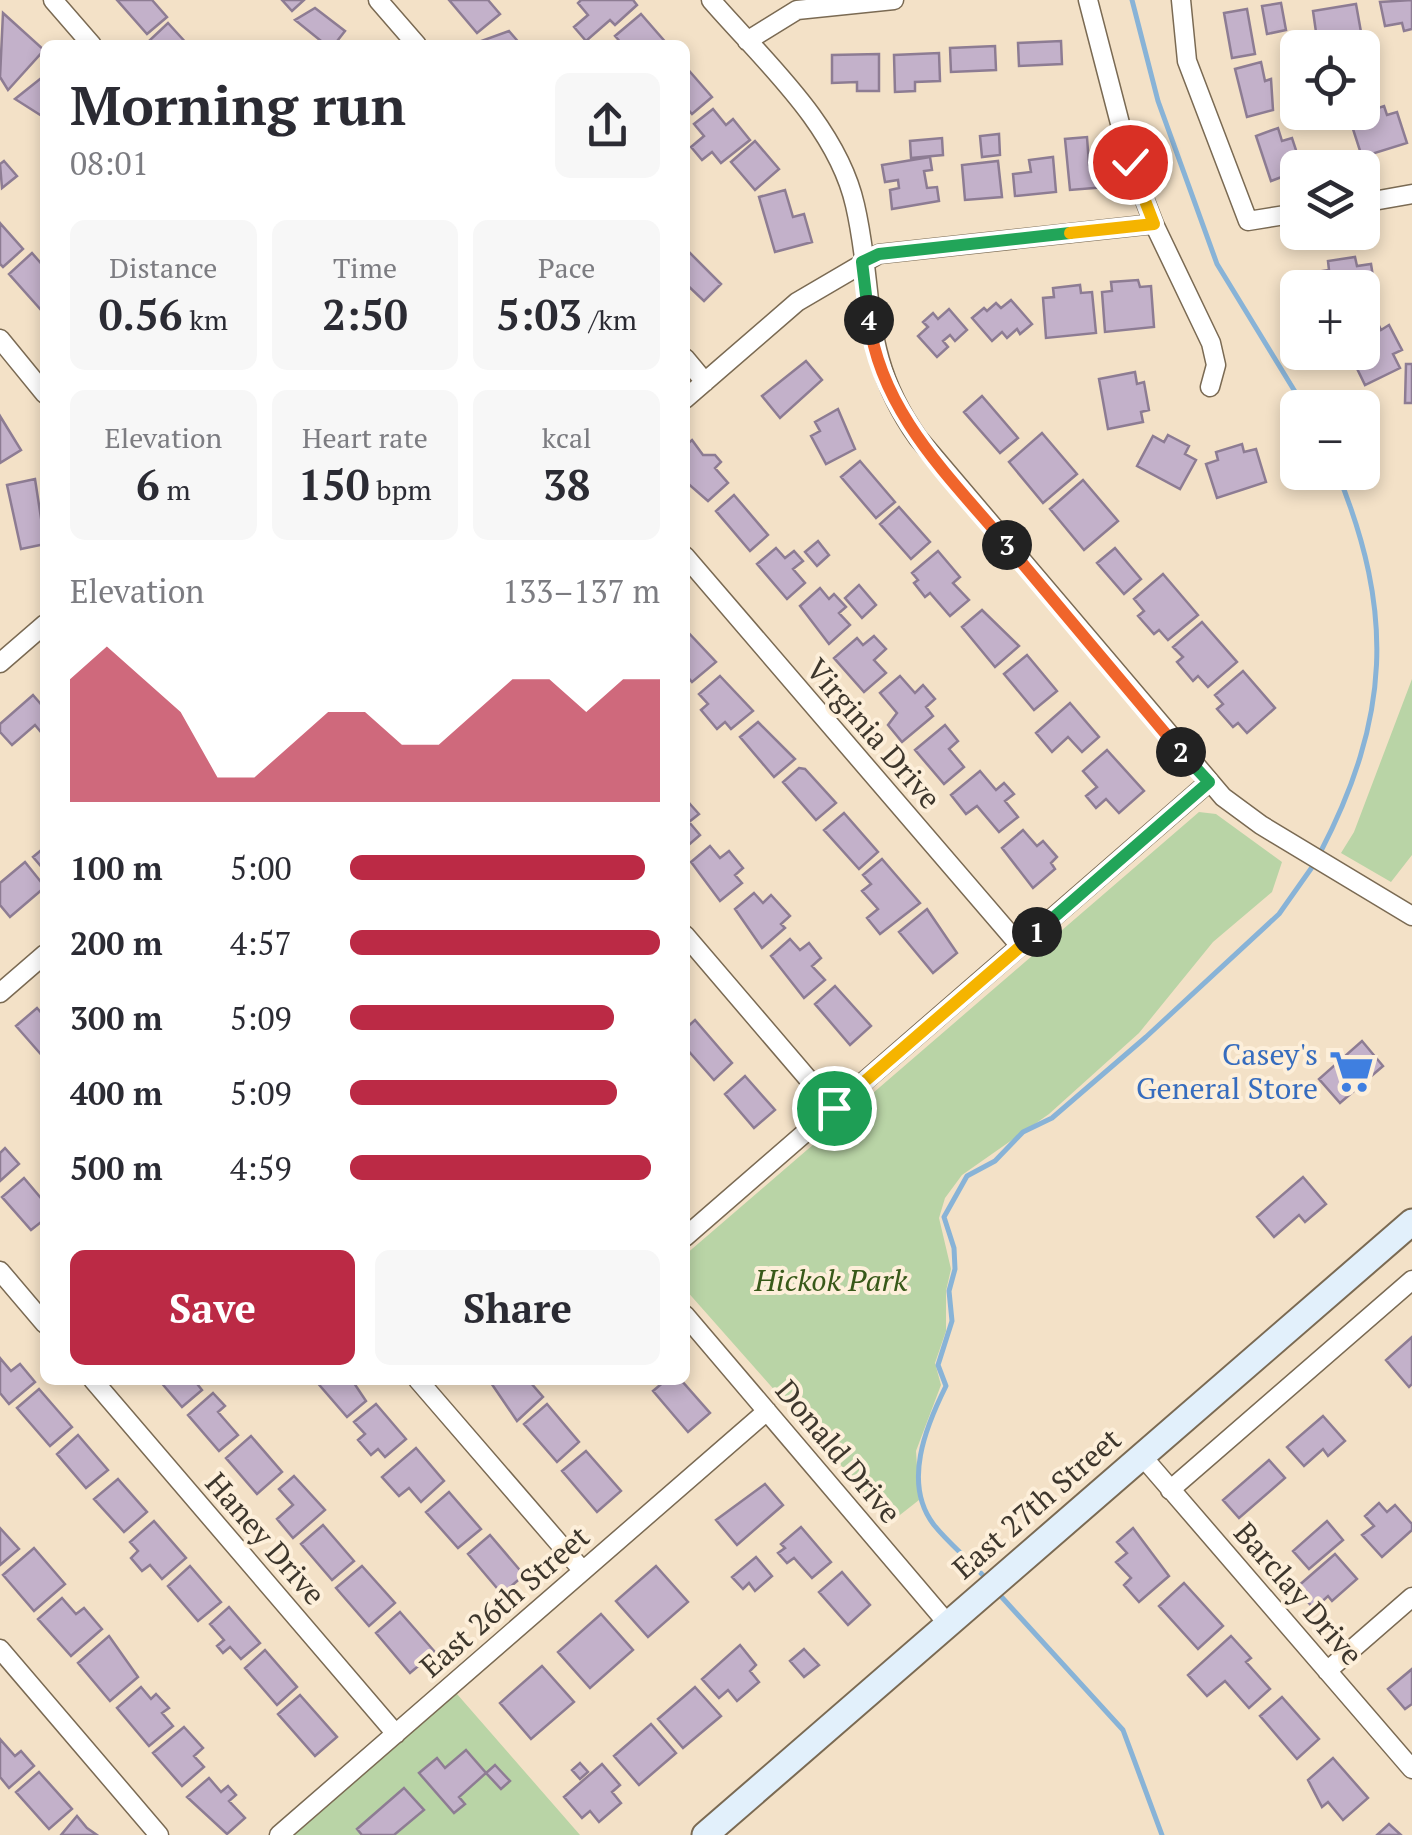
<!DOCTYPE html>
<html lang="en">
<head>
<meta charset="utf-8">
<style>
  :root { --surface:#fff; --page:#f7f7f7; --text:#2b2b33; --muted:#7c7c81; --accent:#bb2a45 }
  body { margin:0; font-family:"PT Serif",serif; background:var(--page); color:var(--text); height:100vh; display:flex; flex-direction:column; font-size:38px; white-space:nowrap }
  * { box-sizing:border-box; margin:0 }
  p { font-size:32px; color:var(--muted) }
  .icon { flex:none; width:55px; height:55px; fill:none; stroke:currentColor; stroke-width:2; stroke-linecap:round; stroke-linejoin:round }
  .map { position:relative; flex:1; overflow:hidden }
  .details { position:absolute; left:40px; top:40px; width:650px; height:1345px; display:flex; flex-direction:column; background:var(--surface); border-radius:15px; box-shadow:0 5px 15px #0003 }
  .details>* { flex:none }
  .controls { position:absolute; left:1280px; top:30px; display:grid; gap:20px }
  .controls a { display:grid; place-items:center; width:100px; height:100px; border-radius:15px; background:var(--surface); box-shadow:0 5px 15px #0003; font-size:50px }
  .pin { position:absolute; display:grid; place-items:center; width:85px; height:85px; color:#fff; margin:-42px; border:5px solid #fff; border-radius:50%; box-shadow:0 2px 10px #0007 }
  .km { position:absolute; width:50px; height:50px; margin:-25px; border-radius:50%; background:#222; color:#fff; font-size:28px; line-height:50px; text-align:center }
  .round { display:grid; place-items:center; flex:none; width:105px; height:105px; border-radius:15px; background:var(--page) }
  .head { display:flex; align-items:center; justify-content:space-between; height:170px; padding:0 30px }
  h1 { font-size:55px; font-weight:700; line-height:75px }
  .metrics { display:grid; grid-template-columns:repeat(3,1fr); gap:15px; height:170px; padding:10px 30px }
  .metrics div { display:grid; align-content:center; border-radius:15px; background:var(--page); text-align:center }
  .metrics b { font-size:42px; font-weight:700 }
  .metrics small { font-size:28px; font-weight:400 }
  .metrics p { font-size:28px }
  .chart { height:280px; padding:20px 30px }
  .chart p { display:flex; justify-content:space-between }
  .chart svg { width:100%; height:180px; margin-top:10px; fill:var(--accent); opacity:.7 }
  .action { display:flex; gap:20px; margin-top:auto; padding:20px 30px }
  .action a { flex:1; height:115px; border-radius:15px; background:var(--accent); color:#fff; font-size:40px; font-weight:700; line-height:115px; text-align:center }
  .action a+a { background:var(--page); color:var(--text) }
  ul { padding:0 30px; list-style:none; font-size:32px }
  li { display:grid; grid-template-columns:160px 120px 1fr; align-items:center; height:75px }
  li i { height:25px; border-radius:12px; background:var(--accent) }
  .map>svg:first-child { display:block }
</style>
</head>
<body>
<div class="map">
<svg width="1412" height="1835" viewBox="0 0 1412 1835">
  <rect width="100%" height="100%" fill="#f3e1c7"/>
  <path fill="#b9d4a6" d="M1412 679V855L1391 882 1341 853 1354 832Z
    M1199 812 1216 814 1282 862 1272 892 1213 942 1139 1033 1049 1114 962 1175 945 1198 939 1218 951 1269 946 1291V1331L935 1363 941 1385 916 1451 919 1500 891 1522 685 1289V1255Z
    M450 1686 580 1835H279Z"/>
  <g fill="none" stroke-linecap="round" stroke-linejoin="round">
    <path stroke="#88b3d7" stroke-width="5" d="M1132 0 1158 101 1217 264 1305 408
      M1320 853C1390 718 1395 613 1337 472
      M988 1581C971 1561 950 1545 934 1525 902 1484 926 1426 946 1386L938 1365 952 1321 949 1291 955 1269 954 1248 944 1217 967 1176 995 1161 1023 1132 1052 1118 1146 1037 1279 914 1315 863
      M998 1593 1123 1730 1162 1835"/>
  </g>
  <path fill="#c3b1ca" stroke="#8d7c93" stroke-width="2.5" d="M117 0H152L167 17 147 34Z
    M282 0H304L292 11Z
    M449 0H488L500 14 477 33Z
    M581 0H633L637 5 615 25 610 20 586 41 574 27 588 15 578 3Z
    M1412 0V29L1404 31 1402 23 1385 26 1380 2Z
    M1281 3 1286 30 1267 34 1262 6Z
    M1356 4 1361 32 1317 39 1313 11Z
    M315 8 345 31 334 45H326L295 20Z
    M1247 9 1255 54 1232 58 1224 13Z
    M3 13 44 50 8 90 0 77Z
    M641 14 668 45H623L615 36Z
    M168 23 188 45H155L150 40Z
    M509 31 521 45H484L481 41Z
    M1061 41 1062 64 1019 66 1018 43Z
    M995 46 996 70 951 72 950 48Z
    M939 53 940 81 915 82V91L895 92 894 55Z
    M879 54V91H857V82L832 83V55Z
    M1261 62 1265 81 1271 79 1273 110 1247 117 1235 69Z
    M685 66 712 97 692 114 685 106Z
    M45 75V118L15 99Z
    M1384 106 1387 115 1397 112 1407 143 1362 157 1352 126 1375 118 1372 110Z
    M713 109 726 125 733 119 750 140 721 163 712 152 702 160 691 147 704 136 694 124Z
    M1278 128 1282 141 1292 138 1298 156 1290 158 1295 172 1271 181 1256 136Z
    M999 134 1000 155 982 157 980 136Z
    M1087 137 1089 165 1104 164 1106 187 1070 190 1065 139Z
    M942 138 943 155 911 158 910 141Z
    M755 141 779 169 755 190 731 162Z
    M930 157 932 170 924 171 927 188 937 187 939 201 892 209 890 190 899 188 898 180 885 182 882 165Z
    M1053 157 1056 192 1015 196 1013 174 1031 172 1029 160Z
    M4 161 17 176 2 188 0 164Z
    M998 161 1002 197 965 200 962 165Z
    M785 190 793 217 804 214 812 242 775 252 759 197Z
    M0 223 23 249 3 267 0 264Z
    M686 249 721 284 704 301 685 283Z
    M32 253 45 268V306L41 310 9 274Z
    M1355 257 1357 266 1371 264 1377 302 1362 304V288H1318L1316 272 1329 270 1328 261Z
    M1138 280 1140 287 1151 286 1154 327 1105 332 1102 292 1112 291 1111 282Z
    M1080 285 1081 293 1092 292 1096 333 1046 338 1043 298 1054 297 1053 288Z
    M1011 300 1032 324 1020 334 1017 329 1007 338 1002 332 992 341 972 318 984 308 987 311 996 303 1001 308Z
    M949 309 967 330 955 341 950 335 943 341 948 347 937 357 918 336 928 327 923 322 933 313 938 319Z
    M1375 317 1381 330 1389 325 1402 350 1393 354 1400 368 1365 385 1349 352H1362V323Z
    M806 361 822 380 780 418 762 396Z
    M1406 364H1412V403H1405Z
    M1135 372 1137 384 1144 382 1149 410 1141 412 1143 422 1108 429 1099 379Z
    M982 396 1018 438 1000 453 964 412Z
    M838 409 855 449 826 464 811 436 820 431 815 422Z
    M0 416 21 450 0 463Z
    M1042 433 1077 474 1043 503 1009 462Z
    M1168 435 1189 446 1185 454 1196 460 1180 489 1137 466 1153 436 1164 442Z
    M692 440 703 455H715L721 462 715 468 728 483 708 501 685 481V446Z
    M1242 444 1244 452 1256 449 1266 482 1217 498 1206 464 1218 460 1216 452Z
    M860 461 895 502 876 518 841 477Z
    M35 479 45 544 21 549 7 485Z
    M1083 480 1118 521 1084 550 1050 509Z
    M734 495 768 535 750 551 716 511Z
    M899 507 930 542 911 559 880 524Z
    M818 541 829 555 817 566 805 552Z
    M776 548 785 558 794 551 803 561 793 569 805 583 787 599 757 564Z
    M1115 548 1141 579 1124 594 1097 563Z
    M938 551 960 577 953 583 969 600 950 616 930 593 925 597 914 583 918 580 912 573Z
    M1163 574 1198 615 1168 640 1159 630 1154 634 1138 616 1144 611 1134 599Z
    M859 585 876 605 862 618 845 598Z
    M820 588 829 599 834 594 846 607 839 613 850 625 829 644 800 606Z
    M982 610 1019 646 995 667 962 627Z
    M1202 622 1237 662 1208 687 1198 676 1193 681 1177 662 1183 657 1173 647Z
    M685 629 716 662 692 682 685 674Z
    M874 636 886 649 874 660 886 673 864 692 834 658 857 638 863 645Z
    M1027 655 1057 691 1034 710 1004 674Z
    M1243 671 1275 708 1247 733 1238 723 1233 727 1217 709 1223 704 1215 695Z
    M720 676 753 711 731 729 725 722 717 729 701 710 708 704 699 694Z
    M900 676 915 693 923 685 935 699 926 707 933 716 902 742 888 725 897 713 880 693Z
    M33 695 45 709V737L35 725 12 745 0 732V724Z
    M1070 703 1099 737 1082 752 1068 737 1052 752 1036 733Z
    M758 722 795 759 774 777 740 737Z
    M945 725 958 741 949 749 964 767 944 784 915 750Z
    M1107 750 1144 791 1119 813 1106 799 1096 808 1086 796 1097 787 1083 771Z
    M799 768 805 769 836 803 816 820 783 782Z
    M980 771 996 790 1004 783 1014 794 1005 801 1018 817 999 832 977 806 966 814 951 795Z
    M690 804 699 814 689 822 700 835 685 848V808Z
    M844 813 878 852 859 869 824 830Z
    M1023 830 1037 846 1043 841 1057 857 1051 863 1055 869 1033 888 1002 848Z
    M710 846 720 858 729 851 743 868 735 875 742 883 720 901 691 862Z
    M45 847V871L33 857Z
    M882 859 920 903 880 934 867 918 878 909 862 891 871 884 863 875Z
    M25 862 45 887 10 917 0 905V883Z
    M754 893 763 903 771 895 790 916 781 924 785 928 762 948 735 909Z
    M927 909 957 953 933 973 899 932Z
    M790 939 800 950 809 943 821 958 812 966 825 980 804 998 771 956Z
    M835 986 871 1026 850 1045 815 1004Z
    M37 1008 45 1017V1059L16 1026Z
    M695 1020 732 1063 714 1080 685 1047V1029Z
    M1362 1041 1383 1066 1340 1103 1319 1079Z
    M745 1076 775 1110 754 1128 725 1094Z
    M5 1148 19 1164 0 1181V1153Z
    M1303 1177 1326 1204 1305 1222 1299 1215 1274 1237 1257 1217Z
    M24 1178 45 1203V1219L31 1230 2 1197Z
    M1412 1337V1384L1409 1387 1386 1360Z
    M0 1358 11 1371 20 1364 35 1382 9 1404 0 1393Z
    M159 1380H194L202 1390 182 1407Z
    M315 1380H352L366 1401 347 1417Z
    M489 1380H534L531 1383 543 1397 517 1421Z
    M666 1380H681L710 1413 688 1432 653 1391Z
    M39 1389 72 1427 50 1446 17 1408Z
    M213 1393 225 1406 218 1412 238 1435 219 1451 188 1415Z
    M376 1404 406 1439 385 1457 378 1449 371 1455 358 1440 365 1434 354 1422Z
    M547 1404 579 1442 557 1462 524 1424Z
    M1323 1416 1345 1441 1328 1456 1323 1449 1304 1466 1287 1447Z
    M78 1435 108 1470 86 1488 57 1454Z
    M251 1436 282 1472 257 1494 226 1458Z
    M416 1448 444 1481 421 1502 409 1488 399 1496 382 1477Z
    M586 1451 621 1491 597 1512 562 1471Z
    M1269 1460 1285 1478 1239 1518 1223 1500Z
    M294 1476 325 1510 293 1538 277 1519 293 1505 279 1489Z
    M118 1479 147 1512 124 1532 94 1499Z
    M765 1484 783 1505 737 1545 716 1520Z
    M449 1492 481 1529 458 1548 426 1512Z
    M1379 1503 1387 1512 1395 1505 1412 1524V1530L1382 1557 1362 1535 1374 1526 1365 1516Z
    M154 1521 186 1558 162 1579 150 1565 142 1571 131 1558 138 1551 130 1542Z
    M1327 1521 1343 1540 1309 1569 1293 1551Z
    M323 1525 354 1561 332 1580 301 1544Z
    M801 1527 831 1562 812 1578 794 1558 787 1563 778 1553 785 1548 781 1544Z
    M0 1528 19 1549 0 1565Z
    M1133 1528 1169 1576 1139 1602 1124 1585 1131 1578 1116 1562 1127 1553 1117 1542Z
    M490 1535 524 1575 502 1594 468 1554Z
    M34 1548 65 1584 34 1611 3 1575Z
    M1335 1554 1357 1579 1332 1601 1328 1596 1314 1609 1296 1588Z
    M756 1557 772 1576 755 1591 749 1583 743 1589 732 1577Z
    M190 1566 221 1602 198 1621 168 1586Z
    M362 1566 395 1603 369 1626 336 1588Z
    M656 1566 688 1602 648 1637 616 1601Z
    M842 1572 870 1605 848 1625 819 1592Z
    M1184 1583 1223 1626 1198 1649 1159 1606Z
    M62 1598 76 1614 84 1608 102 1629 71 1656 38 1619Z
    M229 1607 260 1643 241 1659 230 1647 223 1653 217 1646 224 1640 210 1624Z
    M400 1612 435 1652 410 1673 376 1633Z
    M601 1614 633 1650 590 1688 558 1652Z
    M109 1636 138 1677 110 1701 78 1663Z
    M1231 1636 1251 1658 1246 1662 1270 1689 1249 1708 1225 1681 1207 1696 1188 1675Z
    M740 1645 756 1665 750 1671 759 1682 737 1701 728 1690 719 1698 702 1679Z
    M804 1649 819 1665 804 1677 790 1661Z
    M265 1650 297 1687 277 1705 245 1668Z
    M542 1666 574 1702 531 1739 500 1703Z
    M1412 1669V1704L1405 1709 1388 1689Z
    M141 1687 151 1699 156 1694 169 1708 162 1713 173 1726 149 1746 117 1708Z
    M695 1687 721 1716 683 1748 658 1719Z
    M300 1695 337 1737 315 1756 278 1714Z
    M1282 1697 1319 1739 1297 1759 1260 1716Z
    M651 1724 676 1753 639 1785 614 1756Z
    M184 1727 203 1748 194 1756 204 1767 182 1786 153 1753Z
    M0 1739 15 1756 21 1751 34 1766 9 1788 0 1777Z
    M466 1750 486 1773 459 1797 465 1804 454 1813 419 1773 437 1758 445 1768Z
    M1333 1758 1368 1798 1343 1820 1328 1802 1322 1807 1308 1780Z
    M580 1763 588 1772 580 1779 572 1770Z
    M602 1764 620 1785 612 1792 621 1803 599 1822 590 1811 582 1818 564 1797Z
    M495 1765 510 1781 501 1789 486 1773Z
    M39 1772 72 1809 49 1829 16 1792Z
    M209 1778 221 1792 228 1786 236 1795 229 1801 245 1818 227 1834 187 1797Z
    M404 1788 424 1810 394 1835H362L357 1829Z
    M77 1816 87 1828 97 1835H61Z
    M1389 1824 1401 1835H1377Z"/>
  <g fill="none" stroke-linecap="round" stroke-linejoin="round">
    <defs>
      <path id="street" d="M53 0 92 45
        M378 0 417 45
        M711 0C763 60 837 125 855 205 876 296 859 355 918 438L1223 797 1261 825 1412 916
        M1088 0 1130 162 1154 224 1211 343 1216 365 1210 387
        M1181 0 1187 61 1248 221 1298 213
        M747 41 797 10 894 0
        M1362 203 1412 194
        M0 339 45 394
        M685 358 705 382
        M685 399 797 302 879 254 1154 224
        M685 556 1020 946
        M0 663 45 624
        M685 935 833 1108
        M0 993 45 954
        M685 1237 1209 782
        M0 1271 45 1324
        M685 1315 948 1624
        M93 1380 396 1734
        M418 1380 583 1571
        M1142 1456 1412 1769
        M1170 1490 1412 1280
        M0 1649 159 1835
        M1327 1671 1412 1597
        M279 1835 767 1411"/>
      <path id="secondary" d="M705 1835 1412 1222"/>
    </defs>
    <use href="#street" stroke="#7a6a53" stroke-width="21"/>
    <use href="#secondary" stroke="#7a6a53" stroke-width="29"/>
    <use href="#street" stroke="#fff" stroke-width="18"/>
    <use href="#secondary" stroke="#e2f0fb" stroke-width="25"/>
  </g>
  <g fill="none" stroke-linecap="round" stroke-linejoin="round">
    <defs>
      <path id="split-1" d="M834 1108 1037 932"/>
      <path id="split-2" d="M1037 932 1209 782 1181 752"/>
      <path id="split-3" d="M1007 545 1181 752"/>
      <path id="split-4" d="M869 320C881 413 950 477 1007 545"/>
      <path id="split-5" d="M869 320 862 262 879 254 1070 233"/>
      <path id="split-6" d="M1070 233 1154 224 1130 162"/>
    </defs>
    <use href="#split-1" stroke="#fff" stroke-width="20"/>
    <use href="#split-2" stroke="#fff" stroke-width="20"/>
    <use href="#split-3" stroke="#fff" stroke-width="20"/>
    <use href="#split-4" stroke="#fff" stroke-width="20"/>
    <use href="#split-5" stroke="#fff" stroke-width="20"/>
    <use href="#split-6" stroke="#fff" stroke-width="20"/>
    <use href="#split-1" stroke="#f5b400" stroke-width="12"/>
    <use href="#split-2" stroke="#22a559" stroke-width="12"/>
    <use href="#split-3" stroke="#f0652b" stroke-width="12"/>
    <use href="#split-4" stroke="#f0652b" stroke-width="12"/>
    <use href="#split-5" stroke="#22a559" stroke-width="12"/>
    <use href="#split-6" stroke="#f5b400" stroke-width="12"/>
  </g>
  <defs>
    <symbol id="supermarket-bare" viewBox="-9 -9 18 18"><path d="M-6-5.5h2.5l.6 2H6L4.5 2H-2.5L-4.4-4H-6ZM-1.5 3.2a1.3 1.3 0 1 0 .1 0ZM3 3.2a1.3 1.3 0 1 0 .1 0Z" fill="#3f7fe0" stroke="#fdefda" stroke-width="2.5" paint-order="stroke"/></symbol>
  </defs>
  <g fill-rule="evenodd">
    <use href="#supermarket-bare" x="1320" y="1040" width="63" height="63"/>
  </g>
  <g text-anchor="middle" stroke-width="8" stroke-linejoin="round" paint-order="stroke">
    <g font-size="30" fill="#3e372d" stroke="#fdefda">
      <text transform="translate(873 734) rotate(49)" y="10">Virginia Drive</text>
      <text transform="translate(838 1452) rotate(50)" y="10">Donald Drive</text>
      <text transform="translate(1037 1504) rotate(-41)" y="10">East 27th Street</text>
      <text transform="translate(265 1539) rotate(49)" y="10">Haney Drive</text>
      <text transform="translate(1298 1594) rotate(49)" y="10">Barclay Drive</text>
      <text transform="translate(505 1602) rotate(-41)" y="10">East 26th Street</text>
    </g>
    <g font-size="30" fill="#366cbe" stroke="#fdefda" text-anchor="end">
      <text x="1318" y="1065">Casey's<tspan x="1318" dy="34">General Store</tspan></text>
    </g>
    <g font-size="30" font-style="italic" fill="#385919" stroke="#fdefda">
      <text x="831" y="1291">Hickok Park</text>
    </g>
  </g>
</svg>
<div class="controls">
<a><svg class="icon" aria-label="locate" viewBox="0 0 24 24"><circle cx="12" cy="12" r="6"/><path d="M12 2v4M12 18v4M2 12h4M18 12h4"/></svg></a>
<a><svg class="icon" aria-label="layers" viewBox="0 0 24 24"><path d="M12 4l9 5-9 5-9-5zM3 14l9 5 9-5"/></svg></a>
<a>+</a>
<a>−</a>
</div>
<div class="pin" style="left:834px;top:1108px;background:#1e9e55"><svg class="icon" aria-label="arrive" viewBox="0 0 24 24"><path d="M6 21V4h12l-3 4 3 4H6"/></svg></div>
<div class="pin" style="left:1130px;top:162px;background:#d93025"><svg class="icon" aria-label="check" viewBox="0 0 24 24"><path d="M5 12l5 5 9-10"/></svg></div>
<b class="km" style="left:1037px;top:932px">1</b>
<b class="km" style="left:1181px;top:752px">2</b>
<b class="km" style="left:1007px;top:545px">3</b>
<b class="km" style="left:869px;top:320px">4</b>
<section class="details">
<div class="head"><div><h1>Morning run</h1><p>08:01</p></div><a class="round"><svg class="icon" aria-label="share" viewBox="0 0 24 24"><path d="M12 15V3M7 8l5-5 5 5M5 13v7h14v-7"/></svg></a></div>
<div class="metrics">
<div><p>Distance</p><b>0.56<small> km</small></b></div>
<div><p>Time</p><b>2:50</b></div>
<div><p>Pace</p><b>5:03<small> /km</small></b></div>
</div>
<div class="metrics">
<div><p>Elevation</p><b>6<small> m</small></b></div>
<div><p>Heart rate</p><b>150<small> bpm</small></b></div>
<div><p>kcal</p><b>38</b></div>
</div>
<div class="chart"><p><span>Elevation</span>133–137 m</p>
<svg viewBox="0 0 160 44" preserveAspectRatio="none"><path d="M0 44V14L10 6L20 14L30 22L40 38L50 38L60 30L70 22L80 22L90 30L100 30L110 22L120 14L130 14L140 22L150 14L160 14V44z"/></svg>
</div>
<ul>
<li><b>100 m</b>5:00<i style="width:95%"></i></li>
<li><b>200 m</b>4:57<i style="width:100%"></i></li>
<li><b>300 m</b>5:09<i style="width:85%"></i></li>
<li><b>400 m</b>5:09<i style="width:86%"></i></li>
<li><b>500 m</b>4:59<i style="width:97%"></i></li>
</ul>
<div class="action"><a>Save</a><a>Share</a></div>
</section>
</div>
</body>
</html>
